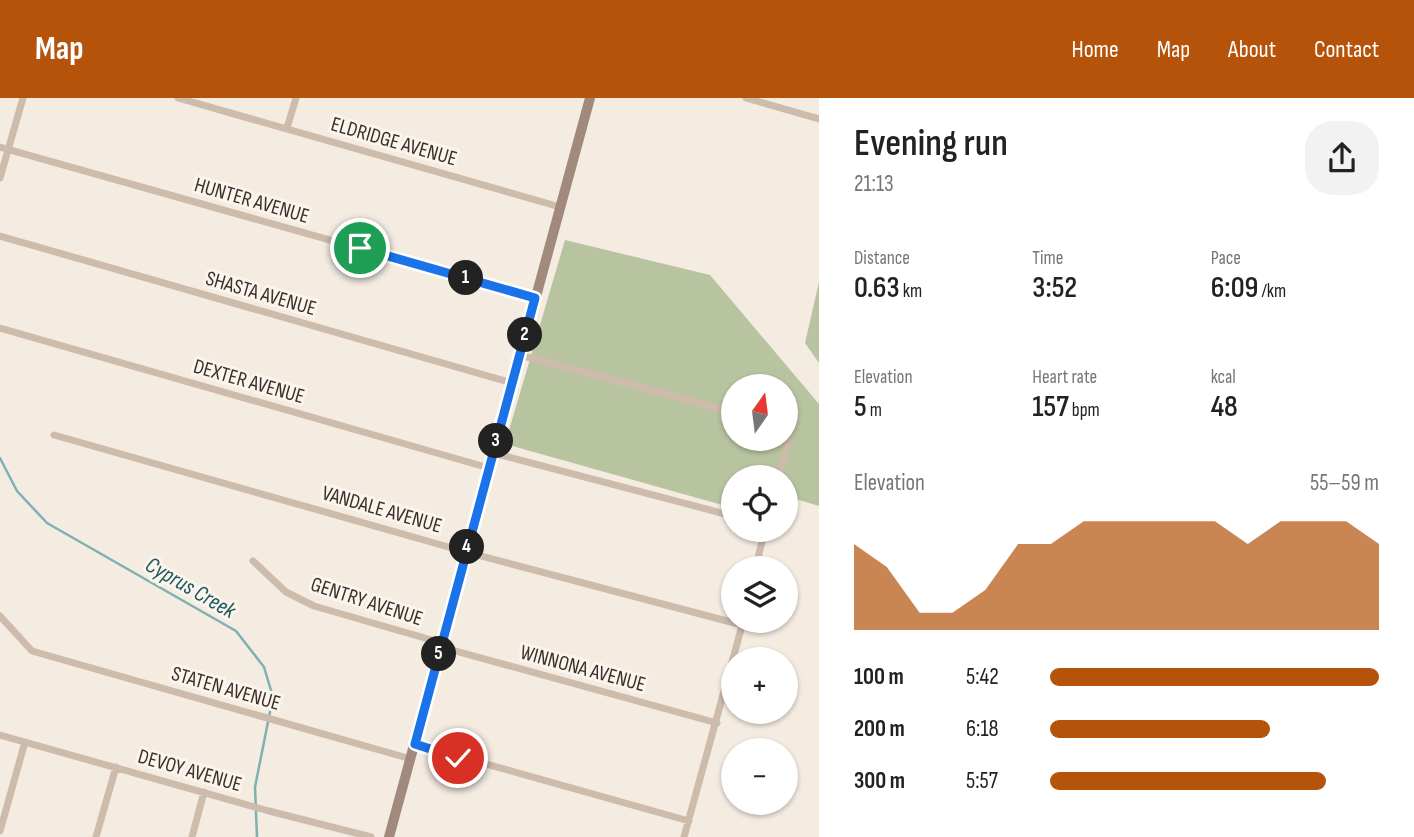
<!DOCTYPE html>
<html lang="en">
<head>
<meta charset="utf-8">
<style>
  :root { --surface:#fff; --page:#f2f2f2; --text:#222; --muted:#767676; --accent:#b45309 }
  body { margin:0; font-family:"Sofia Sans Condensed",sans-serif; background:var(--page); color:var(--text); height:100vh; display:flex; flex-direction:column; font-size:26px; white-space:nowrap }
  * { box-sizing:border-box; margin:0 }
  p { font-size:23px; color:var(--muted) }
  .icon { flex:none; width:38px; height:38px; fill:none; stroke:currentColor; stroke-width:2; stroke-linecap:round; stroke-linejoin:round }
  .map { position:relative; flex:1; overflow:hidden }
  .side { display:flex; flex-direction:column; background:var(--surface); width:595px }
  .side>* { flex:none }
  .needle { width:46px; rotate:14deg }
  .fabs { position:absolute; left:721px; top:276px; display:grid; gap:14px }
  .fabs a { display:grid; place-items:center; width:77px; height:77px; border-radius:50%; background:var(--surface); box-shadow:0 2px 5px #0004; font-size:35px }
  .pin { position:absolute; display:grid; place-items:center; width:60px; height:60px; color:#fff; margin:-30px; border:4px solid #fff; border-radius:50%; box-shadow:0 2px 7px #0007 }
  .km { position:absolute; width:35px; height:35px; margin:-18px; border-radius:50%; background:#222; color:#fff; font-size:19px; line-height:35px; text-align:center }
  .round { display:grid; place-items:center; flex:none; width:74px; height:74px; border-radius:28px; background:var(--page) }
  .overview { display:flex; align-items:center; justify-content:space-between; height:119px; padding:0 35px }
  h1 { font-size:38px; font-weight:600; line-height:52px }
  .metrics { display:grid; grid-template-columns:repeat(3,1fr); gap:10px; height:119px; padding:7px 35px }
  .metrics div { display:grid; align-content:center }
  .metrics b { font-size:30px; font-weight:600 }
  .metrics small { font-size:19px; font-weight:400 }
  .metrics p { font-size:19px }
  .chart { height:196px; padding:14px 35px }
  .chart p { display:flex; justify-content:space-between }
  .chart svg { width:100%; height:126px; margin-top:7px; fill:var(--accent); opacity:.7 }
  ul { padding:0 35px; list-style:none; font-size:23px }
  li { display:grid; grid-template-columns:112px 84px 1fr; align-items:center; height:52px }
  li i { height:18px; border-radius:9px; background:var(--accent) }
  header { display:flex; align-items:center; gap:42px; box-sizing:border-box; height:98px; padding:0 35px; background:var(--accent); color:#fff }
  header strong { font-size:33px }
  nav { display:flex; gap:38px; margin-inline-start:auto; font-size:24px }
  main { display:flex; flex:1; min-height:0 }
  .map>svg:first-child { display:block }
</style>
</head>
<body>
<header>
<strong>Map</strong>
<nav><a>Home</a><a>Map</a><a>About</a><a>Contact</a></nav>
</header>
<main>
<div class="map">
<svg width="819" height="739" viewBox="0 0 819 739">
  <rect width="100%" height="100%" fill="#f4ebe1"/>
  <path fill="#b8c4a0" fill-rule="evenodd" d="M565 142 710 177 819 306V408L786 398V380H733V410L505 346ZM733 289H786V341H733Z
    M819 184V265L805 245Z"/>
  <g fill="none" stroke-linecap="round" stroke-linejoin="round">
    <path stroke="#7fb0b2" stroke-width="2.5" d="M0 360 17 393 47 425 236 533 264 569 273 599 255 689 257 739"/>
    <path stroke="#cdbbac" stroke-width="7" d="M178 0 560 109
      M746 0 819 21
      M287 30 296 0
      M0 49 535 200
      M0 80 23 0
      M0 138 512 285
      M0 230 489 370
      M520 257 733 314
      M54 337 466 454 742 527
      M493 355 733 418
      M779 380 789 340 786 330
      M253 463 286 494 314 508 442 545
      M755 471 765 432
      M0 518 32 553 411 661
      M441 549 717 625
      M0 637 269 713 371 739
      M415 646 689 723
      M0 733 25 644
      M96 739 116 669
      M192 739 204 694
      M684 739 743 524"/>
    <path stroke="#a18a7d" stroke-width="10" d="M389 739 590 0"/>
  </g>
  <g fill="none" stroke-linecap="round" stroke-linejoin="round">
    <defs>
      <path id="route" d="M360 150 535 200 415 646 458 660"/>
    </defs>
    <use href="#route" stroke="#fff" stroke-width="14"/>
    <use href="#route" stroke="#1a73e8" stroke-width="9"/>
  </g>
  <g text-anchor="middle" stroke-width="6" stroke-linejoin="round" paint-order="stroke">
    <g font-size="21" fill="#3b302b" stroke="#fbf5ee">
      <text transform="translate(394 43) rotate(16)" y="7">ELDRIDGE AVENUE</text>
      <text transform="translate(252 102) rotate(16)" y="7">HUNTER AVENUE</text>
      <text transform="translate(261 195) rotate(16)" y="7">SHASTA AVENUE</text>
      <text transform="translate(249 283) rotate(16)" y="7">DEXTER AVENUE</text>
      <text transform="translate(382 411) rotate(16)" y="7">VANDALE AVENUE</text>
      <text transform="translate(367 503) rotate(18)" y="7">GENTRY AVENUE</text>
      <text transform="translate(583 570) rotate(15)" y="7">WINNONA AVENUE</text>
      <text transform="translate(226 590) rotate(16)" y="7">STATEN AVENUE</text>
      <text transform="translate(190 672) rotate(16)" y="7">DEVOY AVENUE</text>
    </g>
    <g font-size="23" font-style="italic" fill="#1f5a5e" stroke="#fbf5ee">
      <text transform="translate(191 489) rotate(30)" y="8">Cyprus Creek</text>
    </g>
  </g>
</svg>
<div class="fabs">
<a><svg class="needle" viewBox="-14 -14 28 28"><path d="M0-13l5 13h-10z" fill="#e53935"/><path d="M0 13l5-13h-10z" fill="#767676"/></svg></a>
<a><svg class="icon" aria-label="locate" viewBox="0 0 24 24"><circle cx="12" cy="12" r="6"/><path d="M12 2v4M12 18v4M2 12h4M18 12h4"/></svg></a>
<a><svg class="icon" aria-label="layers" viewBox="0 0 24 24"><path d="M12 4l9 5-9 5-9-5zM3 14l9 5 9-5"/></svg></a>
<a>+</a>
<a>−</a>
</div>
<div class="pin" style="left:360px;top:150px;background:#1e9e55"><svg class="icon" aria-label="arrive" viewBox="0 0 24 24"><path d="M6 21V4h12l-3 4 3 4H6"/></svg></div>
<div class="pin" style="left:458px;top:660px;background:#d93025"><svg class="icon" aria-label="check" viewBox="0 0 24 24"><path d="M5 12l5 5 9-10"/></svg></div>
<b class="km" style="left:466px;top:180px">1</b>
<b class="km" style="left:525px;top:237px">2</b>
<b class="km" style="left:496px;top:343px">3</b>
<b class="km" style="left:467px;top:449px">4</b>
<b class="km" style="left:439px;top:556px">5</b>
</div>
<section class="side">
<div class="overview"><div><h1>Evening run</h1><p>21:13</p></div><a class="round"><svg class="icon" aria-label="share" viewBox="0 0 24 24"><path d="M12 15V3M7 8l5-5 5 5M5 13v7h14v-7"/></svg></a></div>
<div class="metrics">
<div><p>Distance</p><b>0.63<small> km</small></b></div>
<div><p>Time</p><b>3:52</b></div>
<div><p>Pace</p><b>6:09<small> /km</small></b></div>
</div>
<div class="metrics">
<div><p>Elevation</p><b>5<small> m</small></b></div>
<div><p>Heart rate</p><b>157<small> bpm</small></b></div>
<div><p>kcal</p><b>48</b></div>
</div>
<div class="chart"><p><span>Elevation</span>55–59 m</p>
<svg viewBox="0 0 160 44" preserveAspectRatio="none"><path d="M0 44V14L10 22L20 38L30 38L40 30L50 14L60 14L70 6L80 6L90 6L100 6L110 6L120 14L130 6L140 6L150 6L160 14V44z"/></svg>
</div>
<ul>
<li><b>100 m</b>5:42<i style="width:100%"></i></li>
<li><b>200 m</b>6:18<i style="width:67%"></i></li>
<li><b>300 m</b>5:57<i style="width:84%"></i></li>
</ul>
</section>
</main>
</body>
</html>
